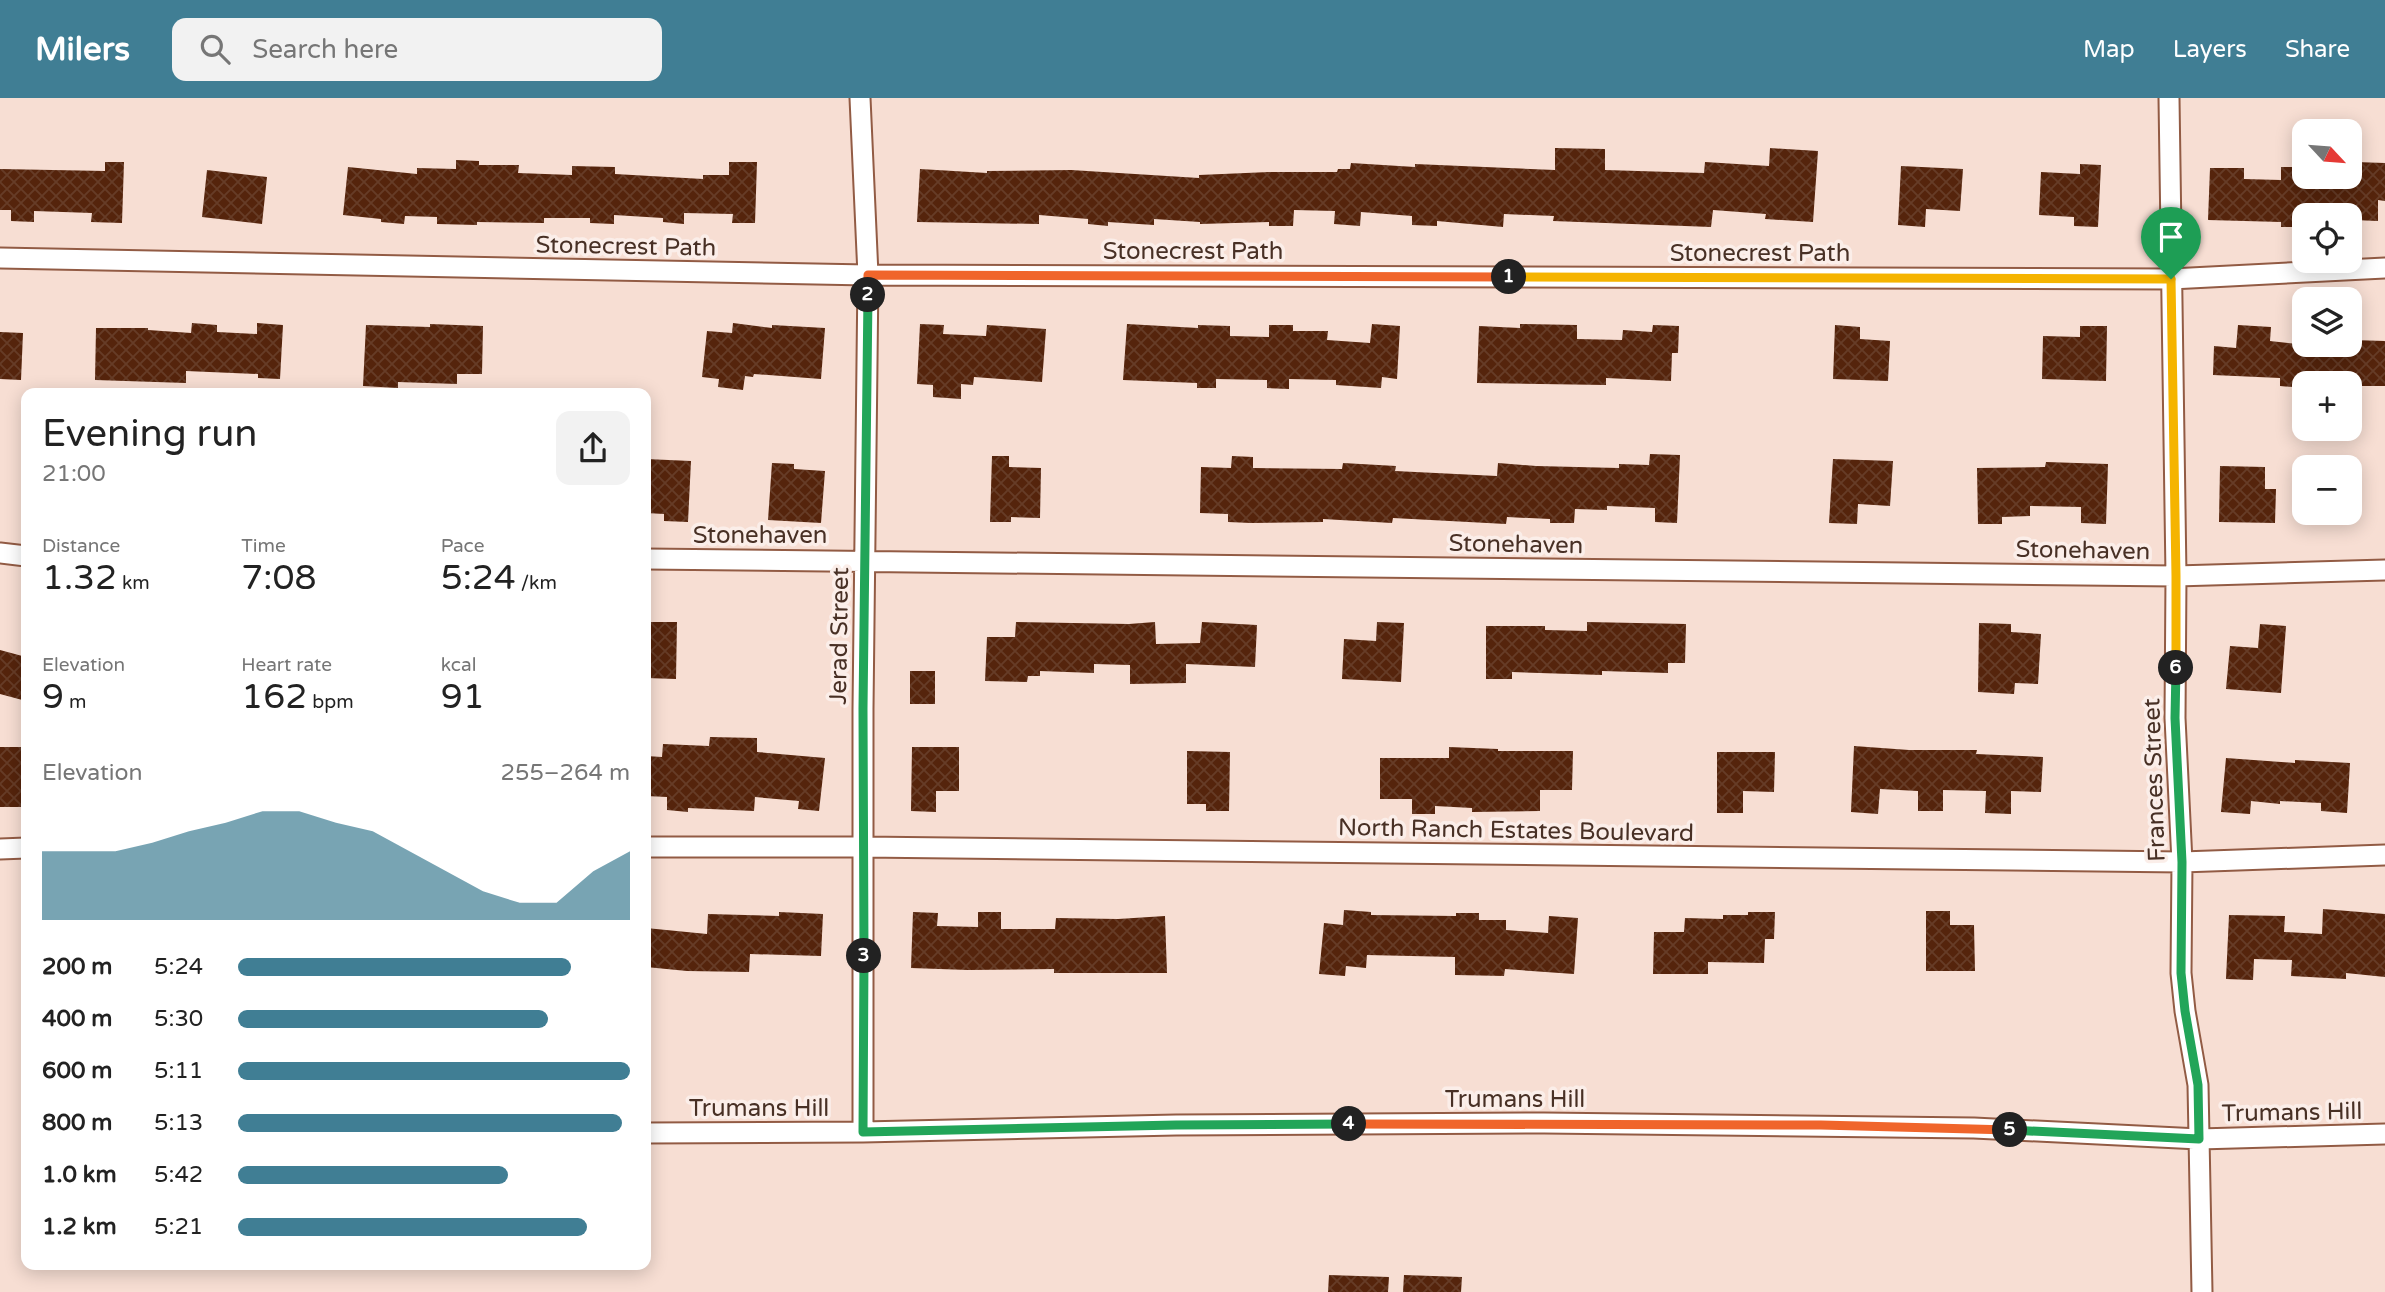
<!DOCTYPE html>
<html lang="en">
<head>
<meta charset="utf-8">
<style>
  :root { --surface:#fff; --page:#f2f2f2; --text:#222; --muted:#767676; --accent:#407e94 }
  body { margin:0; font-family:"Varela Round",sans-serif; background:var(--page); color:var(--text); height:100vh; display:flex; flex-direction:column; font-size:26px; white-space:nowrap }
  * { box-sizing:border-box; margin:0 }
  p { font-size:23px; color:var(--muted) }
  .icon { flex:none; width:38px; height:38px; fill:none; stroke:currentColor; stroke-width:2; stroke-linecap:round; stroke-linejoin:round }
  .map { position:relative; flex:1; overflow:hidden }
  .sheet { position:absolute; left:21px; top:290px; width:630px; height:882px; display:flex; flex-direction:column; background:var(--surface); border-radius:14px; box-shadow:0 4px 18px #0003 }
  .sheet>* { flex:none }
  .needle { width:46px; rotate:116deg }
  .fabs { position:absolute; left:2292px; top:21px; display:grid; gap:14px }
  .fabs a { display:grid; place-items:center; width:70px; height:70px; border-radius:14px; background:var(--surface); box-shadow:0 4px 18px #0003; font-size:35px }
  .pin { position:absolute; display:grid; place-items:center; width:60px; height:60px; color:#fff; margin:-72px -30px; border-radius:50% 50% 50% 0; rotate:-45deg; box-shadow:0 0 7px #0007 }
  .pin .icon { rotate:45deg }
  .km { position:absolute; width:35px; height:35px; margin:-18px; border-radius:50%; background:#222; color:#fff; font-size:19px; line-height:35px; text-align:center }
  .round { display:grid; place-items:center; flex:none; width:74px; height:74px; border-radius:14px; background:var(--page) }
  .head { display:flex; align-items:center; justify-content:space-between; height:119px; padding:0 21px }
  h1 { font-size:38px; font-weight:600; line-height:52px }
  .stats { display:grid; grid-template-columns:repeat(3,1fr); gap:10px; height:119px; padding:7px 21px }
  .stats div { display:grid; align-content:center }
  .stats b { font-size:35px; font-weight:600 }
  .stats small { font-size:19px; font-weight:400 }
  .stats p { font-size:19px }
  .chart { height:196px; padding:14px 21px }
  .chart p { display:flex; justify-content:space-between }
  .chart svg { width:100%; height:126px; margin-top:7px; fill:var(--accent); opacity:.7 }
  ul { padding:0 21px; list-style:none; font-size:23px }
  li { display:grid; grid-template-columns:112px 84px 1fr; align-items:center; height:52px }
  li i { height:18px; border-radius:9px; background:var(--accent) }
  header { display:flex; align-items:center; gap:42px; box-sizing:border-box; height:98px; padding:0 35px; background:var(--accent); color:#fff }
  header strong { font-size:33px }
  nav { display:flex; gap:38px; margin-inline-start:auto; font-size:24px }
  .search { width:490px; height:63px; background:var(--page); display:flex; align-items:center; gap:18px; box-sizing:border-box; padding:0 24px; border-radius:14px; color:var(--muted); font-size:26px }
  .map>svg:first-child { display:block }
</style>
</head>
<body>
<header>
<strong>Milers</strong>
<div class="search"><svg class="icon" aria-label="search" viewBox="0 0 24 24"><circle cx="10" cy="10" r="6"/><path d="M15 15l6 6"/></svg>Search here</div>
<nav><a>Map</a><a>Layers</a><a>Share</a></nav>
</header>
<div class="map">
<svg width="2385" height="1194" viewBox="0 0 2385 1194">
  <defs>
    <pattern id="building-cross-hatch" width="8" height="8" patternUnits="userSpaceOnUse" patternTransform="scale(1.75)"><rect width="8" height="8" fill="#55240c"/><path d="M0 0l8 8M0 8l8-8" fill="none" stroke="#663c27"/></pattern>
  </defs>
  <rect width="100%" height="100%" fill="#f7ded3"/>
  <path fill="url(#building-cross-hatch)" d="M1555 50 1605 51V72L1704 75 1705 64 1769 68 1770 50 1818 53 1813 124 1765 121 1766 116 1713 112 1711 129 1553 123 1554 118 1504 116 1503 129 1437 123V128L1412 127V118L1361 114 1360 128 1334 126 1335 113 1294 112 1293 128H1269V124L1200 126V124L1154 121V127L1108 124V128L1088 126V121L1039 117V126L917 124 920 71 987 75V73L1071 72 1199 80V77L1269 74H1337L1338 71H1350L1351 65 1415 69V66L1555 72Z
    M456 62 479 63V67H519L518 75 572 77V68L615 69V76L703 81V77H729V64H757L755 125H732L733 116 684 115V126L663 124V120L614 117V126L590 125V120H544V125L477 124V127L437 126V119L405 118 404 126 381 124V121L343 117 348 69 417 76V70L456 71Z
    M105 64H124L122 125 91 124 92 115 34 113V124L11 123V112H0V71L105 73Z
    M2355 64 2385 65V103L2378 102V123L2353 122V113L2306 112 2305 129H2281V124L2208 122 2210 70H2244V81L2281 82V69H2305V79H2354Z
    M2080 66 2101 67 2098 129 2074 128V119L2039 117 2041 74 2080 76Z
    M1901 68 1963 71 1960 113 1926 111 1925 129 1898 127Z
    M207 72 267 79 262 126 202 119Z
    M192 225 217 227V234L257 236V225L283 227 280 281 258 280V276L186 273V285L95 282 96 230H148V232L191 235Z
    M733 225 772 230V227L825 230 821 281 754 276 753 279 745 278 743 292 718 289 719 281 702 279 707 233 732 235Z
    M430 226 483 228 482 276H457V286L398 284V290L363 288 366 227 430 229Z
    M920 226 944 227 943 236 986 238 987 227 1046 231 1042 284 974 279 973 287 961 286V301L933 299V287L917 286Z
    M1127 226 1198 230V227L1230 228V238L1269 239V227H1293V233H1328L1327 242 1370 245 1372 226 1400 228 1397 281 1382 279 1381 290 1336 287V282L1289 281V291L1267 290V282L1216 281V290H1197V285L1123 282Z
    M1520 226 1577 227V241L1622 242 1623 232 1652 234 1653 227 1679 228 1678 255H1672L1671 283 1606 280V287L1477 285 1479 228 1520 230Z
    M1835 227 1860 229V241L1890 243 1888 283 1833 281Z
    M2238 227 2271 229 2270 243 2305 247H2352V242L2385 243V288H2351V285H2305V290L2280 288V280L2213 277 2214 248 2236 250Z
    M2080 228H2107L2106 283 2042 281 2043 238 2080 239Z
    M0 234 23 235 21 282 0 281Z
    M1650 356 1680 357 1677 425 1655 424V410L1607 408V412L1575 411 1574 425H1550V421L1507 419 1506 426 1393 420 1392 425 1323 421V424L1251 425 1228 424V416L1200 415 1201 369 1231 370 1232 358 1253 359V370L1342 371 1343 365 1396 368 1395 373 1497 378 1498 365 1536 368 1619 370V366L1649 367Z
    M992 358H1009V369L1041 370 1040 420 1011 419V424H990Z
    M646 361 691 363 688 424 664 423V416L646 415Z
    M1833 361 1893 363 1890 408 1858 406 1857 426 1829 425Z
    M2046 364 2108 366 2106 426 2081 425V409L2030 408V418L2002 419V426H1978L1977 370 2045 369Z
    M772 365 794 366V371L825 373 821 425 768 422Z
    M2220 368 2265 369V391H2276L2275 425 2219 424Z
    M651 524H677L676 581 646 580V532H651Z
    M1016 524 1129 526 1155 524 1156 546 1200 545 1202 524 1257 527 1255 569 1186 566V585L1130 586V567L1094 566V575L1040 573V578H1028L1027 584 985 583 987 539H1015Z
    M1377 524 1404 525 1401 584 1342 581 1344 541 1376 543Z
    M1587 524 1686 526 1685 565H1668V575L1602 573V577L1512 574V581H1486V528H1545V532L1587 533Z
    M1979 525 2011 526V534L2041 536 2038 586 2015 585 2014 596 1978 594Z
    M2260 526 2286 528 2281 595 2226 591 2230 548 2258 550Z
    M0 552 26 559V603L0 596Z
    M910 573H935V606H910Z
    M710 639 757 640V654L825 660 819 713 798 711 799 703 755 699 754 713 688 710V714L667 712V699L646 698V658L662 659 663 646 709 648Z
    M1854 648 1909 652H1977L1976 656 2043 659 2041 694 2011 693V716L1985 715 1986 693 1943 692V713H1918V693L1880 691 1878 716 1851 714Z
    M0 649H26V709H0Z
    M912 649H959V693H936V714L911 713Z
    M1449 649 1498 651V653H1573L1572 692H1540V713L1472 714V710L1435 708V716H1412V701H1380V660H1449Z
    M1187 653 1230 654 1229 713H1206V706H1187Z
    M1717 654H1775L1774 694 1743 693V715H1717Z
    M2226 660 2295 665V662L2350 665 2347 715 2321 713V705L2280 703V706L2251 703 2250 716 2221 714Z
    M2323 811 2385 816V879L2346 875V881L2291 878 2292 862 2254 861 2253 882 2226 881 2229 817 2285 818 2284 834 2322 836Z
    M1344 812 1371 814V817L1456 818V815H1479V822H1506V832L1548 835 1549 818 1578 820 1574 876 1505 871 1504 878 1455 877V859L1367 857 1366 870 1346 868 1345 878 1319 876 1324 825 1343 827Z
    M1926 813H1950V827H1974L1975 873H1926Z
    M779 814 823 816 821 858 750 856 749 874 687 873 646 869V830L707 836 708 816 779 818Z
    M913 814 938 815 937 828 978 829V814H1001V831H1055L1056 820 1118 821 1165 818 1167 875H1054V871L968 872 911 870Z
    M1748 814H1775L1774 841H1765L1764 865 1708 864V876H1653L1654 834H1684L1685 820 1723 821V817H1748Z
    M1329 1177 1389 1179 1388 1194H1328Z
    M1404 1177 1462 1179 1461 1194H1403Z"/>
  <g fill="none" stroke-linecap="round" stroke-linejoin="round">
    <defs>
      <path id="minor" d="M860 0 868 177 863 611V1034
        M2169 0 2176 478 2175 620 2182 764 2181 875 2185 913 2198 987 2202 1194
        M0 160 868 177 2171 181 2385 170
        M0 455 26 458
        M646 461 2176 478 2385 472
        M646 749H863L2182 764 2385 757
        M0 751 26 750
        M646 1035 863 1034 1176 1027 1544 1025 1974 1030 2199 1041 2385 1036"/>
    </defs>
    <use href="#minor" stroke="#925b44" stroke-width="23"/>
    <use href="#minor" stroke="#fff" stroke-width="19"/>
  </g>
  <g fill="none" stroke-linecap="round" stroke-linejoin="round">
    <defs>
      <path id="split-1" d="M1509 179 2171 181"/>
      <path id="split-2" d="M868 197V177L1509 179"/>
      <path id="split-3" d="M864 858 863 611 868 197"/>
      <path id="split-4" d="M864 858 863 1034 1176 1027 1349 1026"/>
      <path id="split-5" d="M1349 1026 1821 1027 2010 1032"/>
      <path id="split-6" d="M2010 1032 2199 1041 2198 987 2185 913 2181 875 2182 764 2175 620 2176 570"/>
      <path id="split-7" d="M2171 181 2176 478V570"/>
    </defs>
    <use href="#split-1" stroke="#fff" stroke-width="14"/>
    <use href="#split-2" stroke="#fff" stroke-width="14"/>
    <use href="#split-3" stroke="#fff" stroke-width="14"/>
    <use href="#split-4" stroke="#fff" stroke-width="14"/>
    <use href="#split-5" stroke="#fff" stroke-width="14"/>
    <use href="#split-6" stroke="#fff" stroke-width="14"/>
    <use href="#split-7" stroke="#fff" stroke-width="14"/>
    <use href="#split-1" stroke="#f5b400" stroke-width="9"/>
    <use href="#split-2" stroke="#f0652b" stroke-width="9"/>
    <use href="#split-3" stroke="#22a559" stroke-width="9"/>
    <use href="#split-4" stroke="#22a559" stroke-width="9"/>
    <use href="#split-5" stroke="#f0652b" stroke-width="9"/>
    <use href="#split-6" stroke="#22a559" stroke-width="9"/>
    <use href="#split-7" stroke="#f5b400" stroke-width="9"/>
  </g>
  <g text-anchor="middle" stroke-width="7" stroke-linejoin="round" paint-order="stroke">
    <g font-size="24" fill="#483025" stroke="#fbeee9">
      <text transform="translate(626 148) rotate(1)" y="8">Stonecrest Path</text>
      <text x="1193" y="161">Stonecrest Path</text>
      <text x="1760" y="163">Stonecrest Path</text>
      <text x="760" y="445">Stonehaven</text>
      <text transform="translate(1516 446) rotate(1)" y="8">Stonehaven</text>
      <text transform="translate(2083 452) rotate(1)" y="8">Stonehaven</text>
      <text transform="translate(839 538) rotate(-89)" y="8">Jerad Street</text>
      <text transform="translate(2154 682) rotate(-92)" y="8">Frances Street</text>
      <text transform="translate(1516 732) rotate(1)" y="8">North Ranch Estates Boulevard</text>
      <text x="1515" y="1009">Trumans Hill</text>
      <text x="759" y="1018">Trumans Hill</text>
      <text transform="translate(2292 1014) rotate(-1)" y="8">Trumans Hill</text>
    </g>
  </g>
</svg>
<div class="fabs">
<a><svg class="needle" viewBox="-14 -14 28 28"><path d="M0-13l5 13h-10z" fill="#e53935"/><path d="M0 13l5-13h-10z" fill="#767676"/></svg></a>
<a><svg class="icon" aria-label="locate" viewBox="0 0 24 24"><circle cx="12" cy="12" r="6"/><path d="M12 2v4M12 18v4M2 12h4M18 12h4"/></svg></a>
<a><svg class="icon" aria-label="layers" viewBox="0 0 24 24"><path d="M12 4l9 5-9 5-9-5zM3 14l9 5 9-5"/></svg></a>
<a>+</a>
<a>−</a>
</div>
<div class="pin" style="left:2171px;top:181px;background:#1e9e55"><svg class="icon" aria-label="arrive" viewBox="0 0 24 24"><path d="M6 21V4h12l-3 4 3 4H6"/></svg></div>
<b class="km" style="left:1509px;top:179px">1</b>
<b class="km" style="left:868px;top:197px">2</b>
<b class="km" style="left:864px;top:858px">3</b>
<b class="km" style="left:1349px;top:1026px">4</b>
<b class="km" style="left:2010px;top:1032px">5</b>
<b class="km" style="left:2176px;top:570px">6</b>
<section class="sheet">
<div class="head"><div><h1>Evening run</h1><p>21:00</p></div><a class="round"><svg class="icon" aria-label="share" viewBox="0 0 24 24"><path d="M12 15V3M7 8l5-5 5 5M5 13v7h14v-7"/></svg></a></div>
<div class="stats">
<div><p>Distance</p><b>1.32<small> km</small></b></div>
<div><p>Time</p><b>7:08</b></div>
<div><p>Pace</p><b>5:24<small> /km</small></b></div>
</div>
<div class="stats">
<div><p>Elevation</p><b>9<small> m</small></b></div>
<div><p>Heart rate</p><b>162<small> bpm</small></b></div>
<div><p>kcal</p><b>91</b></div>
</div>
<div class="chart"><p><span>Elevation</span>255–264 m</p>
<svg viewBox="0 0 160 44" preserveAspectRatio="none"><path d="M0 44V20L10 20L20 20L30 17L40 13L50 10L60 6L70 6L80 10L90 13L100 20L110 27L120 34L130 38L140 38L150 27L160 20V44z"/></svg>
</div>
<ul>
<li><b>200 m</b>5:24<i style="width:85%"></i></li>
<li><b>400 m</b>5:30<i style="width:79%"></i></li>
<li><b>600 m</b>5:11<i style="width:100%"></i></li>
<li><b>800 m</b>5:13<i style="width:98%"></i></li>
<li><b>1.0 km</b>5:42<i style="width:69%"></i></li>
<li><b>1.2 km</b>5:21<i style="width:89%"></i></li>
</ul>
</section>
</div>
</body>
</html>
